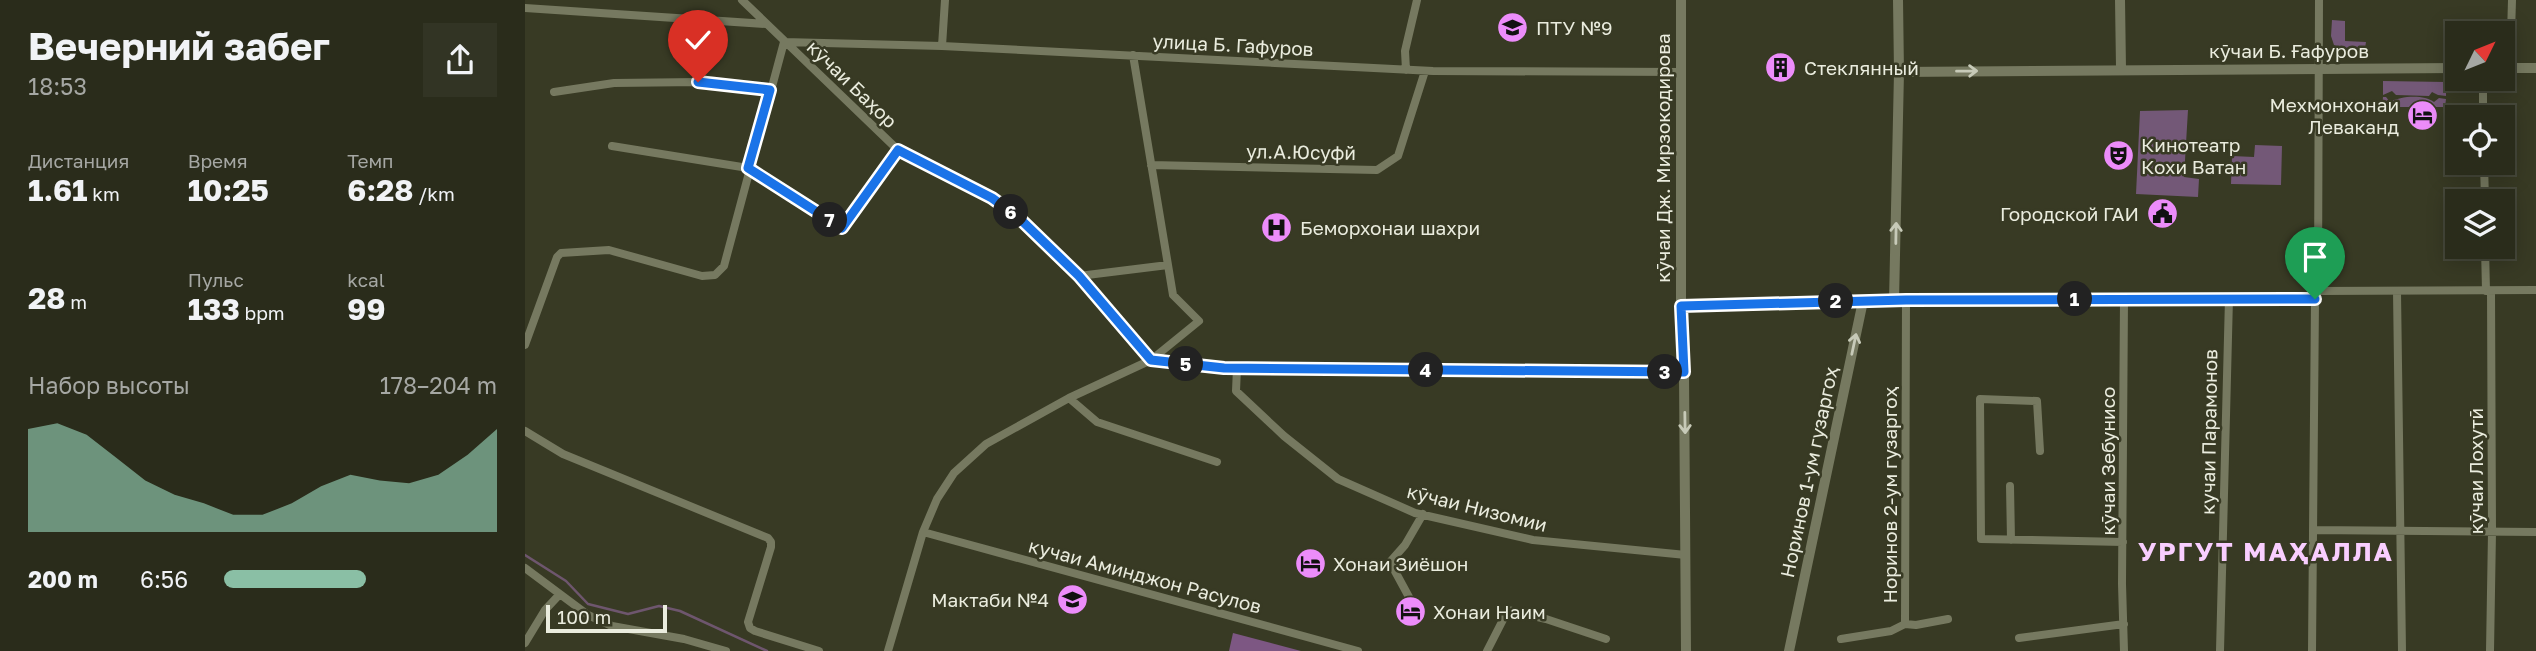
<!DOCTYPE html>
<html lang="ru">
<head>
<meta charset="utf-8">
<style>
  :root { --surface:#2a2c1b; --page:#323424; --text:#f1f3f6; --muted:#a5a7a3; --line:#46483a; --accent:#8abfa5 }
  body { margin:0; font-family:"Golos Text",sans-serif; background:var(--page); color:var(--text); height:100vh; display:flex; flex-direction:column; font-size:26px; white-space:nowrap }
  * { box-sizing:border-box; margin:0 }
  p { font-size:23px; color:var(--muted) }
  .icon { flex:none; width:38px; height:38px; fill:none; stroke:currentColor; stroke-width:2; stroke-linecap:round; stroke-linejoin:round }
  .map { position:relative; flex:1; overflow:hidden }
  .panel { display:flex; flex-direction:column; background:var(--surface); width:525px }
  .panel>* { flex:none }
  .needle { width:46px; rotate:47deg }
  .controls { position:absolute; left:1920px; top:21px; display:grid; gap:14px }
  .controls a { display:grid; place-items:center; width:70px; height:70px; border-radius:0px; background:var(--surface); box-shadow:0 4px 18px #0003,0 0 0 2px var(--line); font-size:35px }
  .scale { position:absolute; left:21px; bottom:18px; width:121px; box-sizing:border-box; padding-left:7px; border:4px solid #eaecde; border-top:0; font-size:19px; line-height:24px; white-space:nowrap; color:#eaecde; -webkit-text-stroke:5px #383a24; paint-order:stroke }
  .pin { position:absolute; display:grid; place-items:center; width:60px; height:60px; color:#fff; margin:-72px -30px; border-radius:50% 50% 50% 0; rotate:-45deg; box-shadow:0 0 7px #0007 }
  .pin .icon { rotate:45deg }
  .km { position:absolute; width:35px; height:35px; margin:-18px; border-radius:50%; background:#222; color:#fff; font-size:19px; line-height:35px; text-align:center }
  .round { display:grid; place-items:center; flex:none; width:74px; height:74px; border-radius:0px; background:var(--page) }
  .summary { display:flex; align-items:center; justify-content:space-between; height:119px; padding:0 28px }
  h1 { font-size:38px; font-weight:700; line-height:52px }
  .metrics { display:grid; grid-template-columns:repeat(3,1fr); gap:10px; height:119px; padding:7px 28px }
  .metrics div { display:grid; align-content:center }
  .metrics b { font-size:30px; font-weight:700 }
  .metrics small { font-size:19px; font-weight:400 }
  .metrics p { font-size:19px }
  .chart { height:196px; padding:14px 28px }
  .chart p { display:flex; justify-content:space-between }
  .chart svg { width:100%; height:126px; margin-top:7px; fill:var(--accent); opacity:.7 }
  ul { padding:0 28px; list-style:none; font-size:23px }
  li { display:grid; grid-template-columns:112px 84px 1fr; align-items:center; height:52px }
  li i { height:18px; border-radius:9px; background:var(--accent) }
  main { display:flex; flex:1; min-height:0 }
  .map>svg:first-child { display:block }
</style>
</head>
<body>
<main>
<section class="panel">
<div class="summary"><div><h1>Вечерний забег</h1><p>18:53</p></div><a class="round"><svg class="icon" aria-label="share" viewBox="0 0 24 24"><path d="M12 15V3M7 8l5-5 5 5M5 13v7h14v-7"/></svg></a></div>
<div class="metrics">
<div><p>Дистанция</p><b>1.61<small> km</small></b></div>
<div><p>Время</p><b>10:25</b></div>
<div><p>Темп</p><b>6:28<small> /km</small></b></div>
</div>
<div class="metrics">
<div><b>28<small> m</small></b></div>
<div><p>Пульс</p><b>133<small> bpm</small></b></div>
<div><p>kcal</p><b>99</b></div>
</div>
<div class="chart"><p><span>Набор высоты</span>178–204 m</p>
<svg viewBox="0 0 160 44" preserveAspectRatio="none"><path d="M0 44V8L10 6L20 10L30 18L40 26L50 31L60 34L70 38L80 38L90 34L100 28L110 24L120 26L130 27L140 24L150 17L160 8V44z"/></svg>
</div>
<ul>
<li><b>200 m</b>6:56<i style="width:52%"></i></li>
</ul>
</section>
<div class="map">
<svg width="2011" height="651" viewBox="0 0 2011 651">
  <rect width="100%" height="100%" fill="#383a24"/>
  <path fill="#735877" d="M1807 20 1820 21V41L1841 42 1840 48H1815L1809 45 1806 36Z
    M1858 81 1921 82V96L1913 95 1907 92 1904 96 1871 95 1867 91 1858 95Z
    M1858 97H1861L1865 102C1875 96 1899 94 1909 102L1914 98 1921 99 1920 107H1857Z
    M1663 110 1659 177 1674 179 1673 197 1611 194 1615 111Z
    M1730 145 1757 146 1756 185 1706 184 1707 156 1729 157Z"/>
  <path fill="#7d5783" d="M708 633 776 651H704Z"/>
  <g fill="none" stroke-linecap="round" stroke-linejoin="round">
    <path stroke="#6e566e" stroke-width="2.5" d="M0 555 41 581 63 604 103 614 134 606 155 611 242 651"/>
    <path stroke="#767960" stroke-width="8" d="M217 0 373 150 467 198 492 216 554 276 626 360 699 368 1159 372
      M0 8 241 24
      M259 42 417 46 908 71 1156 72
      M417 46 420 0
      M1985 68 1987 0
      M881 70 880 51 892 0
      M1958 79V117
      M29 92 89 83 173 82 245 90
      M87 146 223 168 317 228 373 150
      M1959 163 1960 201
      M626 165 852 170 873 156 900 71
      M1960 247 1961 291
      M554 276 643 265
      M1793 291 2011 290
      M1872 292 1877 651
      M1369 301 1790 299
      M0 345 32 257 36 253 84 250 177 276 190 275 199 266 259 42
      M712 368 711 391 759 436 813 479 890 513 1008 540 1161 555
      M544 398 572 422 692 462
      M0 431 38 454 243 538 246 542V547L223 622 225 628 230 631 294 651
      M1515 451 1512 401 1455 399 1456 539 1598 542
      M1485 486 1486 540
      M1788 530 2011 532
      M398 532 833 651
      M0 568 63 615 87 626 159 639 201 651
      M883 602 884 597 865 562 880 545 898 514
      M1380 624 1391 625 1423 619
      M1494 638 1599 624
      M1316 639 1366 631 1380 624 1381 300
      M0 643 20 610 34 595
      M363 651 398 532 412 499 429 473 461 444 544 398 626 360 674 321 648 295 608 55
      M962 651 983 610 1021 619 1081 639
      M1599 651 1597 584 1599 299
      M1695 651 1704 298
      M1787 651 1790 299 1793 291 1794 0
      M1965 651 1967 532 1966 291"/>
    <path stroke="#767960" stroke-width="10" d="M1156 0V306L1159 372 1161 651
      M1595 0 1596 68
      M1978 68H2011
      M1374 72 1932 68
      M1156 306 1369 301 1374 72 1373 0
      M1264 651 1338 301"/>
  </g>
  <defs><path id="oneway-shaft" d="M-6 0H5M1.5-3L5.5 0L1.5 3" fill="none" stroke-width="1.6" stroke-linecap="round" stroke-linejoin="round" transform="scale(1.75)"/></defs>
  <g stroke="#c7cab8">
    <use href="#oneway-shaft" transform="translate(1442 71) rotate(-1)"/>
    <use href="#oneway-shaft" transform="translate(1371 233) rotate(-89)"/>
    <use href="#oneway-shaft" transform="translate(1329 344) rotate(-78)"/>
    <use href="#oneway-shaft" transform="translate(1160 423) rotate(89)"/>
  </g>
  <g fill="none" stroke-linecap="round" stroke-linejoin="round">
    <defs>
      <path id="route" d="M173 82 245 90 223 168 317 228 373 150 467 198 492 216 554 276 626 360 699 368 1159 372 1156 306 1381 300 1790 299"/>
    </defs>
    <use href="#route" stroke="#fff" stroke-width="14"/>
    <use href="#route" stroke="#1a73e8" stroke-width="9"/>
  </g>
  <defs>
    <symbol id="university-disc" viewBox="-11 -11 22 22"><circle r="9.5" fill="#ec8cfa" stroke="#383a24"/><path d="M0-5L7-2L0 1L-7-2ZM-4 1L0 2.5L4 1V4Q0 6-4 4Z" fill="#111"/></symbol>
    <symbol id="building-disc" viewBox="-11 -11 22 22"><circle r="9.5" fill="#ec8cfa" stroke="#383a24"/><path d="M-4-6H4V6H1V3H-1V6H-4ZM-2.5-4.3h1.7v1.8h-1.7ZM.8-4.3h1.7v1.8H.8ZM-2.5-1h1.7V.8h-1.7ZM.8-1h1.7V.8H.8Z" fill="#111"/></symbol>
    <symbol id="hotel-disc" viewBox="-11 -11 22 22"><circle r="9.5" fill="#ec8cfa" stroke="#383a24"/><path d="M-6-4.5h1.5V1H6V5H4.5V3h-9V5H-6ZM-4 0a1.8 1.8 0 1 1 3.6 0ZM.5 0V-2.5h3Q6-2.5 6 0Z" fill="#111"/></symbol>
    <symbol id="theatre-disc" viewBox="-11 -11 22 22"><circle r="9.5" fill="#ec8cfa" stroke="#383a24"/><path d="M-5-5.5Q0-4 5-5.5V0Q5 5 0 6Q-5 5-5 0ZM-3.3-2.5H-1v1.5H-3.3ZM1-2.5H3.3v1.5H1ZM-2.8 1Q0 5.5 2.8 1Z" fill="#111"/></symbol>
    <symbol id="civic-disc" viewBox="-11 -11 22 22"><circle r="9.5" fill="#ec8cfa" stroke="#383a24"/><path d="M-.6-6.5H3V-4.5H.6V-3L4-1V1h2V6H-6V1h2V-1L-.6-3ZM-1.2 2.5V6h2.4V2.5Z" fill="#111"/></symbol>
    <symbol id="hospital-disc" viewBox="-11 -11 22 22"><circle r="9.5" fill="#ec8cfa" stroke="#383a24"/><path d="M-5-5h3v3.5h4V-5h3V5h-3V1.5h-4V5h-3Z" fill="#111"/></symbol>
    <symbol id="school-disc" viewBox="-11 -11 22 22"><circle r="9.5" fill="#ec8cfa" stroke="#383a24"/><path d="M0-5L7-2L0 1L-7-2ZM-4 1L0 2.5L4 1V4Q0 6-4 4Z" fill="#111"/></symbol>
  </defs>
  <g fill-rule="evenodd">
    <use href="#university-disc" x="970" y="10" width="35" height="35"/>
    <use href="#building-disc" x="1238" y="50" width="35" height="35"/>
    <use href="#hotel-disc" x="1880" y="98" width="35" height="35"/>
    <use href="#theatre-disc" x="1576" y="138" width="35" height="35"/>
    <use href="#civic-disc" x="1620" y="196" width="35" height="35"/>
    <use href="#hospital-disc" x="734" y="210" width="35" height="35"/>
    <use href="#hotel-disc" x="768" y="546" width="35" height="35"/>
    <use href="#school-disc" x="530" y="582" width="35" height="35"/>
    <use href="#hotel-disc" x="868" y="594" width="35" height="35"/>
  </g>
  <g text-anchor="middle" stroke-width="5" stroke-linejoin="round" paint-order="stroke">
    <g font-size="19" fill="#eaecde" stroke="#383a24" text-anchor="start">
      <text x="1011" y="35">ПТУ №9</text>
      <text x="1279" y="75">Стеклянный</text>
      <text x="1874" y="112" text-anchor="end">Мехмонхонаи<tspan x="1874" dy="22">Леваканд</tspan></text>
      <text x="1616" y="152">Кинотеатр<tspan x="1616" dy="22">Кохи Ватан</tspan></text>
      <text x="1614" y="221" text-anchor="end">Городской ГАИ</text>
      <text x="775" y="235">Беморхонаи шахри</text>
      <text x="808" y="571">Хонаи Зиёшон</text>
      <text x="524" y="607" text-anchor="end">Мактаби №4</text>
      <text x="908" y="619">Хонаи Наим</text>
    </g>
    <g font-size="19" fill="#eaecde" stroke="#383a24">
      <text transform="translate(708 45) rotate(3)" y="7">улица Б. Гафуров</text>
      <text x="1764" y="58">кӯчаи Б. Ғафуров</text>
      <text transform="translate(327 84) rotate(44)" y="7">кӯчаи Баҳор</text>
      <text transform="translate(776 152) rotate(1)" y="7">ул.А.Юсуфй</text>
      <text transform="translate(1138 158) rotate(-90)" y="7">кӯчаи Дж. Мирзокодирова</text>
      <text transform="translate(1684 432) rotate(-89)" y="7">кучаи Парамонов</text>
      <text transform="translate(1583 461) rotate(-90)" y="7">кӯчаи Зебунисо</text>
      <text transform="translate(1951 471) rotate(-90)" y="7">кӯчаи Лохутӣ</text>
      <text transform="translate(1284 472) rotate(-78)" y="7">Норинов 1-ум гузаргоҳ</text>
      <text transform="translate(1365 495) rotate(-90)" y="7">Норинов 2-ум гузаргоҳ</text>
      <text transform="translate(952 508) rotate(14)" y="7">кӯчаи Низомии</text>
      <text transform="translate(620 576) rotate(15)" y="7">кучаи Аминджон Расулов</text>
    </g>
    <g font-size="26" font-weight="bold" letter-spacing="2" fill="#f9ceff" stroke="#383a24">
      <text x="1741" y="561">УРГУТ МАҲАЛЛА</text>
    </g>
  </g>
</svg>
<div class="controls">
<a><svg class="needle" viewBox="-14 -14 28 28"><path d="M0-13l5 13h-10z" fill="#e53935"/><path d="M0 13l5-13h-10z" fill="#a5a7a3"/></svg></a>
<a><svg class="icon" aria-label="locate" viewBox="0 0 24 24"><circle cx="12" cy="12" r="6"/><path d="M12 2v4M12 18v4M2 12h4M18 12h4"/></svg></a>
<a><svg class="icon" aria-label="layers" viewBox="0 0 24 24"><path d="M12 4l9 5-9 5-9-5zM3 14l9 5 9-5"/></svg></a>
</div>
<div class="scale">100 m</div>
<div class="pin" style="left:1790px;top:299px;background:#1e9e55"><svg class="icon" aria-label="arrive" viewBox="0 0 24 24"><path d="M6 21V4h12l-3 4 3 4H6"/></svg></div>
<div class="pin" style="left:173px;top:82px;background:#d93025"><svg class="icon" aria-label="check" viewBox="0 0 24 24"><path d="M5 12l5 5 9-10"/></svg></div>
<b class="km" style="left:1550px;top:299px">1</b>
<b class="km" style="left:1311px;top:301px">2</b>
<b class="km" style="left:1140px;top:372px">3</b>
<b class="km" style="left:901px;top:370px">4</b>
<b class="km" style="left:661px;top:364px">5</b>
<b class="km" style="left:486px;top:212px">6</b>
<b class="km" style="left:305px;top:220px">7</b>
</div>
</main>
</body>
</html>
